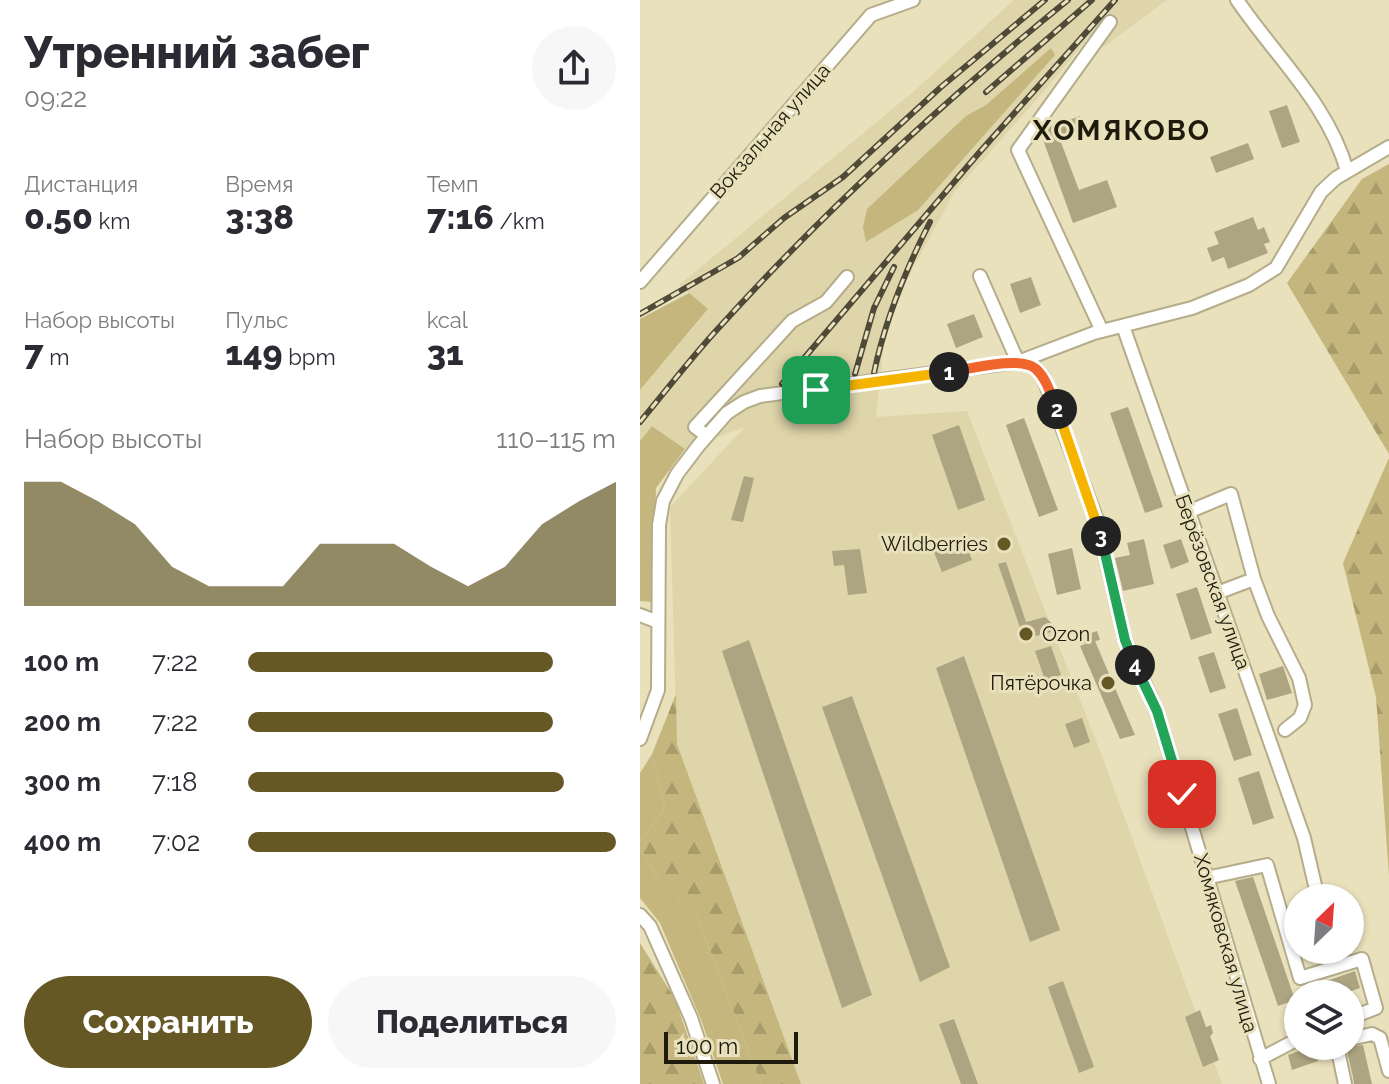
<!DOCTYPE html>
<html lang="ru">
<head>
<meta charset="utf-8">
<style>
  :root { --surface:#fff; --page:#f7f7f7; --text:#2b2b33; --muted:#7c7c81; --accent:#655825 }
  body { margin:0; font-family:Raleway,sans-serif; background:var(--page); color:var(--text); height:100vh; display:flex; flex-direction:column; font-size:30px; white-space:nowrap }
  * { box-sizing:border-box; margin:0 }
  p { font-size:26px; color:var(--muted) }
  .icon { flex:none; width:44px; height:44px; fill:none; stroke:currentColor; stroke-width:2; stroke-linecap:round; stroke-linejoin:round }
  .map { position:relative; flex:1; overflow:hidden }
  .panel { display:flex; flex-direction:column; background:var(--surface); width:640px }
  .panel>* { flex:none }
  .needle { width:52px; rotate:25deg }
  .controls { position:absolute; left:644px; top:884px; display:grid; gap:16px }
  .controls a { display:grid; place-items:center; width:80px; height:80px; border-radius:50%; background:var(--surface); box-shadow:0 2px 6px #0004; font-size:40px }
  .scale { position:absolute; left:24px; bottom:20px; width:134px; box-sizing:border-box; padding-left:8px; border:4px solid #1e1b0d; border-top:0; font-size:22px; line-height:28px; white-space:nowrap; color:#1e1b0d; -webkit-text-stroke:6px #e9e0bc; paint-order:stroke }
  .pin { position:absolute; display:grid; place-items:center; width:68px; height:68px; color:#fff; margin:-34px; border-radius:16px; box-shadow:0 4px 12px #0006 }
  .km { position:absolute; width:40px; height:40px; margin:-20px; border-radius:50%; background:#222; color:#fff; font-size:22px; line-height:40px; text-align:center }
  .round { display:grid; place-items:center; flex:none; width:84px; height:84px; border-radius:42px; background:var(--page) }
  .overview { display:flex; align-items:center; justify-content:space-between; height:136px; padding:0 24px }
  h1 { font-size:44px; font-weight:800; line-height:60px }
  .metrics { display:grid; grid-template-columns:repeat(3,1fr); gap:12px; height:136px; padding:8px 24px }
  .metrics div { display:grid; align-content:center }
  .metrics b { font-size:34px; font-weight:800 }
  .metrics small { font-size:22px; font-weight:400 }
  .metrics p { font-size:22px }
  .chart { height:224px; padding:16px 24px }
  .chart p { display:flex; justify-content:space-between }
  .chart svg { width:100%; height:144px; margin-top:8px; fill:var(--accent); opacity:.7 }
  .primary-button { display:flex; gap:16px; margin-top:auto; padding:16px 24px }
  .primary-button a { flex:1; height:92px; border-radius:48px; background:var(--accent); color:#fff; font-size:32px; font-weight:800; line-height:92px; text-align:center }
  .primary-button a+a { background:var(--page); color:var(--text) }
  ul { padding:0 24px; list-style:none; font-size:26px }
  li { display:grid; grid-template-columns:128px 96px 1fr; align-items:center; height:60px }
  li i { height:20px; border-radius:10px; background:var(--accent) }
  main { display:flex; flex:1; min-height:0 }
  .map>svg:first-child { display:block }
</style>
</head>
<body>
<main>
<section class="panel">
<div class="overview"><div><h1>Утренний забег</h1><p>09:22</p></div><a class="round"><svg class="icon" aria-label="share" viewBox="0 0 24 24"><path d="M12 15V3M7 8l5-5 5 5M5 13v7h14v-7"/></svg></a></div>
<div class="metrics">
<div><p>Дистанция</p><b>0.50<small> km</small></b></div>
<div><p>Время</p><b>3:38</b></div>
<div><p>Темп</p><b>7:16<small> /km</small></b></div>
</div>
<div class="metrics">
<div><p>Набор высоты</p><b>7<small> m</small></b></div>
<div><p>Пульс</p><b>149<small> bpm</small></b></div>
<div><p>kcal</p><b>31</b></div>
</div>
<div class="chart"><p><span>Набор высоты</span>110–115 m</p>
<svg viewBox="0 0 160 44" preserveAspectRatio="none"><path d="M0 44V6L10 6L20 12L30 19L40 32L50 38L60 38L70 38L80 25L90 25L100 25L110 32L120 38L130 32L140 19L150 12L160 6V44z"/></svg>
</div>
<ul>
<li><b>100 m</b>7:22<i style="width:83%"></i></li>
<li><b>200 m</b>7:22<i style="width:83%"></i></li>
<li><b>300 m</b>7:18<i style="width:86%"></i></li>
<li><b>400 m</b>7:02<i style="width:100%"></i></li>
</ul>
<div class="primary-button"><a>Сохранить</a><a>Поделиться</a></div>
</section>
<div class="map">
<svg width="749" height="1084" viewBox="0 0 749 1084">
  <defs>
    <pattern id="forest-firs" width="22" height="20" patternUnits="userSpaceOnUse" patternTransform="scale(2)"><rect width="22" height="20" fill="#c4b67d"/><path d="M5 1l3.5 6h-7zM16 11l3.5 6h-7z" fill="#a89c6b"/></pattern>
  </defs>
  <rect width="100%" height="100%" fill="#e9e0bc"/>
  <path fill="#dfd5aa" d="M374 0H527L464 47 449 36 407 88 315 191 261 290 244 343 236 417 327 411 462 756 582 1084H161L37 744 30 507 105 427 45 449 13 426 0 441V390L68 310 39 285 273 92Z"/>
  <path fill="#c4b67d" d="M411 48 415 55 278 210 226 242 223 227 227 209 326 116 346 105Z
    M49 293 68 309 0 390V319Z
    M12 426 45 449 16 488 12 602 0 601V441Z
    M12 754 25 808 0 842V773Z
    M0 848 17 878 57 916 121 1084H83L62 1022 20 923 0 898Z"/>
  <path fill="url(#forest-firs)" d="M749 164V454L647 283 722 179Z
    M749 458V876L736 697 703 563Z
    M36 694 37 744 161 1084H121L57 916 17 878 0 848V842L25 808 12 754Z
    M0 943 35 999 64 1084H0Z"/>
  <path fill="#ada582" d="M647 105 660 142 642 148 629 111Z
    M440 116 445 128 419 137 439 190 467 180 477 207 433 223 401 134 404 129Z
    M608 143 614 159 576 173 570 157Z
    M613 217 618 230 624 227 630 242 624 244 628 253 588 269 584 257 572 262 567 248 579 244 574 232Z
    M391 277 401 305 380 313 370 284Z
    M334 314 343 337 316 348 307 324Z
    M488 407 523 507 505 513 470 413Z
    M384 418 418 510 399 517 366 425Z
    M319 425 345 500 318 510 292 435Z
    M104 476 114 478 103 522 91 520Z
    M324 538 332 560 302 572 293 550Z
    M504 539 514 584 483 591 475 558 490 555 487 543Z
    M541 539 549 562 531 569 523 545Z
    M432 548 441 589 417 595 408 554Z
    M220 549 227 593 208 595 204 565 194 566 192 551Z
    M366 562 386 622 405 617 419 630 384 639 358 564Z
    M557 587 572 633 551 640 536 594Z
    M457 631 460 640 455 641 495 735 480 739 440 646 445 644 442 636Z
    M109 640 232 995 202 1008 82 651Z
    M411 646 421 675 405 680 395 651Z
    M574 652 586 688 570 693 558 657Z
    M324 656 420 930 390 942 296 668Z
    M643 666 652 693 627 700 619 674Z
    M212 696 310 967 280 982 182 707Z
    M597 708 612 755 594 761 578 714Z
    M442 718 450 742 434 748 425 724Z
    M619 771 634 818 613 825 598 778Z
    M613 877 655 1000 638 1006 595 881Z
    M715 971 720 988 703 994H688L684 982Z
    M423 981 454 1067 439 1073 408 987Z
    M560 1010 566 1027 571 1025 573 1033 570 1036 579 1060 563 1067 545 1017Z
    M314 1019 338 1084H321L299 1024Z
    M723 1045 732 1084H714L713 1077 706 1047Z
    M672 1046 678 1061 652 1070 648 1055Z"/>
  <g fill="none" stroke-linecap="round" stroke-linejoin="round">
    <defs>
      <path id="minor" d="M597 0C635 56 689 105 707 171
        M340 276 378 362
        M0 282 231 15 273 0
        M483 326 664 838 678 898
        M462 331 378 150 470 22
        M378 362 394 366 403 377 457 520 485 640 517 711 629 1084
        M67 436 55 427 152 321 186 302 207 277
        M548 512 591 494 614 579 628 616 659 678 665 705 660 718 645 730
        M577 593 614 579
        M0 615 18 622
        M0 739 18 690 19 525 23 501 37 474 59 445 87 413 104 402 120 396 378 362 454 333 552 308 609 285 636 268 681 192 696 178 749 147
        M566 878 627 865 660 978 722 959 736 1008 710 1018
        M0 915 10 926 51 1018 73 1084
        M690 950 695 967
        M710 1039 732 1034 740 1038 749 1071
        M697 1046 705 1084
        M620 1059 658 1039"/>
    </defs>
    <use href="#minor" stroke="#b5ad8a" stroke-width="16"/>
    <use href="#minor" stroke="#fff" stroke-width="12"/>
    <defs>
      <path id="rail" d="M346 92 452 0
        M0 314 98 258 144 218 203 177 301 87 405 0
        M234 373C245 320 265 271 290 222
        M215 374 234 308 254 267
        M142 384 338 154 475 0
        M0 422C24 393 48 362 74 333 182 213 303 102 428 0"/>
    </defs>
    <use href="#rail" stroke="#4e4a37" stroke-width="6"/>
    <use href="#rail" stroke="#e9e0bc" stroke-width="3" stroke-dasharray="9" stroke-linecap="butt"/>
  </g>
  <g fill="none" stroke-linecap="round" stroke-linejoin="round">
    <defs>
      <path id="split-1" d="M176 390 309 372"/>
      <path id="split-2" d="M309 372C330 369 381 355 396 369 407 379 411 396 417 409"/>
      <path id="split-3" d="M417 409 461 536"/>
      <path id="split-4" d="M461 536 485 640 495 665"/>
      <path id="split-5" d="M495 665 517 711 542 794"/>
    </defs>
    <use href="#split-1" stroke="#fff" stroke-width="16"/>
    <use href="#split-2" stroke="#fff" stroke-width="16"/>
    <use href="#split-3" stroke="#fff" stroke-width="16"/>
    <use href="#split-4" stroke="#fff" stroke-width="16"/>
    <use href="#split-5" stroke="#fff" stroke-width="16"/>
    <use href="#split-1" stroke="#f5b400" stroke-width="10"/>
    <use href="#split-2" stroke="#f0652b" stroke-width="10"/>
    <use href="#split-3" stroke="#f5b400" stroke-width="10"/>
    <use href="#split-4" stroke="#22a559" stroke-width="10"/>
    <use href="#split-5" stroke="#22a559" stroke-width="10"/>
  </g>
  <g fill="#655825" stroke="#e9e0bc" stroke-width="3">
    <circle cx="364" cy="544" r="8"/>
    <circle cx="386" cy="634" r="8"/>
    <circle cx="468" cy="683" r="8"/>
  </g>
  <g text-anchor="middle" stroke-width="6" stroke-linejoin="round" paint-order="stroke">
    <g font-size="20" fill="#1e1b0d" stroke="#e9e0bc">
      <text transform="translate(130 131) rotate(-49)" y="7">Вокзальная улица</text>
      <text transform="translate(573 582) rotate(70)" y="7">Берёзовская улица</text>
      <text transform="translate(586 943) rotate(74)" y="7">Хомяковская улица</text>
    </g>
    <g font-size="20" fill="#1e1b0d" stroke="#e9e0bc" text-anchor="end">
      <text x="348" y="551">Wildberries</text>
      <text x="402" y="641" text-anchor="start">Ozon</text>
      <text x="452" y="690">Пятёрочка</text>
    </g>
    <g font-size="28" font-weight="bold" letter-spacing="2" fill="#1e1b0d" stroke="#e9e0bc">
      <text x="482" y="140">ХОМЯКОВО</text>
    </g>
  </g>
</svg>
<div class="controls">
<a><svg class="needle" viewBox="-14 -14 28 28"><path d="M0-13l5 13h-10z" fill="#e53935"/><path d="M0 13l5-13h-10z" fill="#7c7c81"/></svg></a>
<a><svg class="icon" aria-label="layers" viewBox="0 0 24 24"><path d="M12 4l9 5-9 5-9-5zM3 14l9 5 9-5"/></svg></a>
</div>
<div class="scale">100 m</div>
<div class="pin" style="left:176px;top:390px;background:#1e9e55"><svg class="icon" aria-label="arrive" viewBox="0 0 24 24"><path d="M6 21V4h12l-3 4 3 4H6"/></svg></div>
<div class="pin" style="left:542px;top:794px;background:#d93025"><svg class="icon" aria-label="check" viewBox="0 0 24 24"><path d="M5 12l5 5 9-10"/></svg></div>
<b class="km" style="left:309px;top:372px">1</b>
<b class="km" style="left:417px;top:409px">2</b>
<b class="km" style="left:461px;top:536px">3</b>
<b class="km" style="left:495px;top:665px">4</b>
</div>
</main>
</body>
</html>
